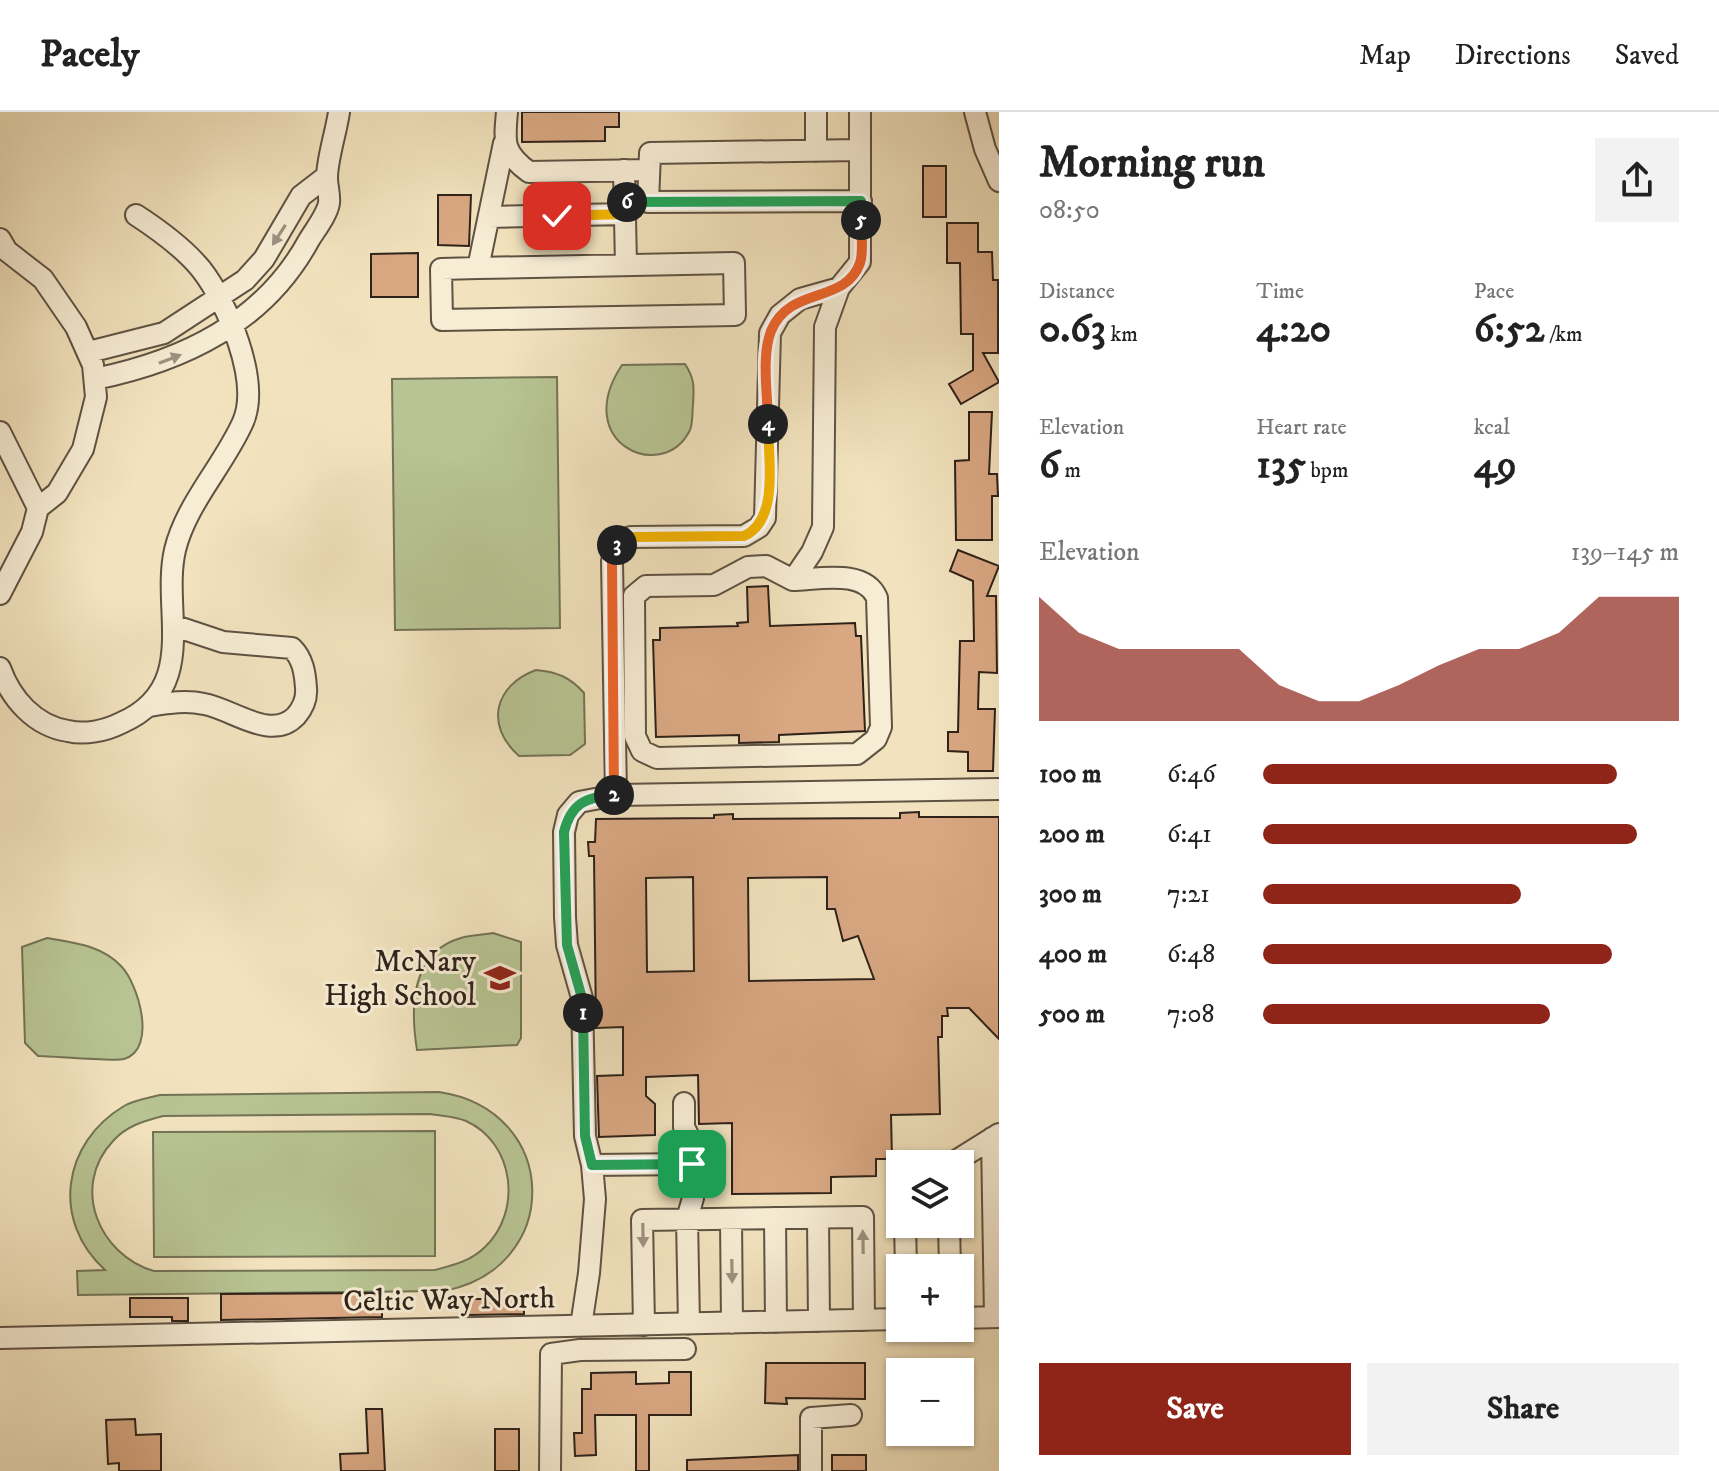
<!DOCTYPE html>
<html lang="en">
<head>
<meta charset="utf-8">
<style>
  :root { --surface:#fff; --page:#f2f2f2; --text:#222; --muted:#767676; --line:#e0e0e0; --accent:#8f2418 }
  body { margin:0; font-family:"IM FELL DW Pica",serif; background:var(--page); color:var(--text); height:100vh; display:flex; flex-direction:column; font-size:30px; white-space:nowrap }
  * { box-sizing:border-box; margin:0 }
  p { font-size:26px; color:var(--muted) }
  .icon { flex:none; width:44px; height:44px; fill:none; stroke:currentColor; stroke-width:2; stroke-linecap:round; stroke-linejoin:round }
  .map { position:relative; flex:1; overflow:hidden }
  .sheet { display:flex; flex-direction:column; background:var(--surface); width:720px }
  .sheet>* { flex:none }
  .fabs { position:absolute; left:886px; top:1038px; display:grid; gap:16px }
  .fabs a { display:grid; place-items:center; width:88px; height:88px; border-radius:0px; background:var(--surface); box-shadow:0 2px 6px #0004; font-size:40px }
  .pin { position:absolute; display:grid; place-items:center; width:68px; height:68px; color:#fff; margin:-34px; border-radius:16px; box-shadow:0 4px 12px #0006 }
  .km { position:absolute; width:40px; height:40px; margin:-20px; border-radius:50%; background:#222; color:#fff; font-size:22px; line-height:40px; text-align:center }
  .round { display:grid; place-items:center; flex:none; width:84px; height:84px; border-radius:0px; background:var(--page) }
  .headline { display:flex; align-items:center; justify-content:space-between; height:136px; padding:0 40px }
  h1 { font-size:44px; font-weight:800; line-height:60px }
  .figures { display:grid; grid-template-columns:repeat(3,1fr); gap:12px; height:136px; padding:8px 40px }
  .figures div { display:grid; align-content:center }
  .figures b { font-size:40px; font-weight:800 }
  .figures small { font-size:22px; font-weight:400 }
  .figures p { font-size:22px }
  .chart { height:224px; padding:16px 40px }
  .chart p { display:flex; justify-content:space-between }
  .chart svg { width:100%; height:144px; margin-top:8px; fill:var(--accent); opacity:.7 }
  .cta { display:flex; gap:16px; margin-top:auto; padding:16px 40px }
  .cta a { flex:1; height:92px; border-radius:0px; background:var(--accent); color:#fff; font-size:32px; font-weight:800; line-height:92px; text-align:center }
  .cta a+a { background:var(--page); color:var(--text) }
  ul { padding:0 40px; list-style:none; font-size:26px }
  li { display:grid; grid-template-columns:128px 96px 1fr; align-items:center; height:60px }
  li i { height:20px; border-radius:10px; background:var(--accent) }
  header { display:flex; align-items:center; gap:48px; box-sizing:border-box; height:112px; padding:0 40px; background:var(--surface); border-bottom:2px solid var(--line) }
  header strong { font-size:38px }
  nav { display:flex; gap:44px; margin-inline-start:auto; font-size:28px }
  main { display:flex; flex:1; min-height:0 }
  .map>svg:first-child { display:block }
</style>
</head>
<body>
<header>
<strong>Pacely</strong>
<nav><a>Map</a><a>Directions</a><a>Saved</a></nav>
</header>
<main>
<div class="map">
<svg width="999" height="1359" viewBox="0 0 999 1359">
  <rect width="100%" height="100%" fill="#f2e3be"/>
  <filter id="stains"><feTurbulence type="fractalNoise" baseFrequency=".0025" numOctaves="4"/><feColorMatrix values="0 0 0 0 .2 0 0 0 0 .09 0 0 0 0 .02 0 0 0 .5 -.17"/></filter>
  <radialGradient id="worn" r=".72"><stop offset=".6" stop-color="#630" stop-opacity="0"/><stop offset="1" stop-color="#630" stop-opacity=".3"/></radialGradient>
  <path fill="#b8c493" stroke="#737356" stroke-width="2" fill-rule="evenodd" d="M685 252C695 267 694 276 693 293 692 301 693 311 690 318 663 373 570 331 622 253Z
    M557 265 560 516 395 518 392 267Z
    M536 558C557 560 570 565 584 581L585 632 570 643 519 644C484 613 495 573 536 558Z
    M493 821 521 830V926L517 933 417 938C410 895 411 840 461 826 471 823 483 823 493 821Z
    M47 826C74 831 101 833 121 854 138 871 158 937 124 947 113 950 54 944 38 944L25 931 22 835Z
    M439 980C561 998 564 1156 444 1179L78 1183 77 1159 105 1158C51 1109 62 1031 124 994 134 988 148 986 160 983ZM430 1002C442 1004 455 1004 466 1009 515 1031 522 1100 485 1135 471 1149 454 1153 435 1158L154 1159C99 1143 70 1075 113 1029 126 1014 144 1009 163 1004Z
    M435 1019V1144L154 1145 153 1020Z"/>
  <path fill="#d9a883" stroke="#2e221a" stroke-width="2" fill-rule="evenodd" d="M522 0H619V15H605V29L522 30Z
    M923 54H946V105H923Z
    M438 83H471L469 134 438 133Z
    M947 111H978V140H992L993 168H998V241H983L999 270 961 292 949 272 973 258V222H961L960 151H947Z
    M418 141V185H371V142Z
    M969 300H992L989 362H997L998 384H992V428H956L955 349 969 348Z
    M958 438 999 454 987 484H996L997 561 979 560 978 597H995L993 659H968V640L948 639V620H958L960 529H974L973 469 950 459Z
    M768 474 770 514 855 511 856 524H861L865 619 779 623V630L739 631V623L656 625 653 528H660V516L738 514 737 511 748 510 747 475Z
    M919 700V705H999V927L969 896H947L948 904H942V925H938L940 1002 891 1003 892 1047H876V1064L831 1065V1081L732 1082V1011L699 1012 698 963 646 965V984L655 992V1023L599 1025 597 964 623 963V915L596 916 594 744H589L588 730H595L596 707 714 706V703L733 702V707L900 706V701ZM693 765 694 859 647 860 646 766ZM827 765V797H835L843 829 858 824 874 867 749 869 748 766Z
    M382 1181V1205L221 1208V1182Z
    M130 1186H188V1209H172V1205H130Z
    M468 1187H524V1202L468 1203Z
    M766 1251H865V1287L786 1286 787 1292 765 1291Z
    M636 1260V1272L669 1271V1260H691V1303H649V1359H636V1303H595L596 1343 575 1344 574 1321H582V1277H591V1261Z
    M366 1297H382L385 1359H341L340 1342 368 1341Z
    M135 1307 136 1323 161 1322V1359H119V1351L108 1352 106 1308Z
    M495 1317H519V1359H495Z
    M798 1343V1359H687V1348Z
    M832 1343H866V1359H832Z"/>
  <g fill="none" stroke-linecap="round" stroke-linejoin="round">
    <defs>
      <path id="minor" d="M507 0C504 31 503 41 529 60L649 58
        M816 0V39
        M975 0 985 37 999 69
        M860 38 650 41 648 90 861 89
        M624 58 626 153
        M489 105 625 102
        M0 127 7 139 43 167 76 215 93 253 96 285 83 337 57 381 38 396 32 420 0 482
        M478 156 734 151 735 203 442 208 441 157 478 156 504 31
        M89 240 164 221 245 168 264 147 301 84 327 64
        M95 267C183 249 264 211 309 128 315 118 327 103 329 91 330 83 327 74 327 66 327 47 336 21 339 0
        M0 320 38 396
        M793 468C820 467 865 457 877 486L881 615 876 627 857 642 657 646 642 639 635 624 634 484 646 474 714 473 748 455 766 454 793 468 812 440 823 415 825 215 839 176
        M0 556C11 587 35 614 68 619 85 623 105 619 121 611 201 576 161 498 175 438 186 392 224 353 243 310 261 269 227 190 201 157 183 135 159 118 136 103
        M149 594C168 591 186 588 204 592 233 597 271 630 296 604 303 596 307 587 306 576 305 561 303 547 292 536L223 530 175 514
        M616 683 612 449 618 431 631 425 744 424 759 415 765 406 770 221 780 203 800 187 839 176 860 150V0
        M684 991V1015L692 1031 693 1086 687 1107 689 1212
        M992 1026 995 1205
        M951 1052 999 1022
        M592 1053 692 1052
        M775 1106 776 1210
        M818 1106 819 1209
        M731 1107 732 1211
        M905 1112 906 1156
        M949 1112 950 1156
        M960 1206 999 1205
        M644 1213 642 1108 863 1105 864 1208
        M581 1214 589 1161 595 1087 592 1053 585 1024 582 886 567 833 565 805 564 720 568 703 579 690 616 683 999 677
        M0 1226 900 1207
        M550 1359 551 1242 580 1238 685 1237
        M811 1359V1306L851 1303"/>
    </defs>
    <use href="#minor" stroke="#5f5243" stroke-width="24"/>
    <use href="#minor" stroke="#f7edd5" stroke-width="20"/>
  </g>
  <defs><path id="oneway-solid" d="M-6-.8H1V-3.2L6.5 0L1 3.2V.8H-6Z" transform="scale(2)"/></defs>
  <g fill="#9d9281">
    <use href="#oneway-solid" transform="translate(279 123) rotate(123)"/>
    <use href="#oneway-solid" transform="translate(170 247) rotate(-21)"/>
    <use href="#oneway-solid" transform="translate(643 1123) rotate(89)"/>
    <use href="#oneway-solid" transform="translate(863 1130) rotate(-91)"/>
    <use href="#oneway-solid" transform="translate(732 1159) rotate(89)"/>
  </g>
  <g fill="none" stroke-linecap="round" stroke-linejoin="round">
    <defs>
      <path id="split-1" d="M583 901 585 1024 592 1053 692 1052"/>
      <path id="split-2" d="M583 901 582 886 567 833 564 720C571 692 585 685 614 683"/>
      <path id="split-3" d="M614 683 612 449 617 433"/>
      <path id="split-4" d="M617 433 631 425 744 424C780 408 768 345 768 312"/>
      <path id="split-5" d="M768 312C768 284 761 245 771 219 790 173 845 193 860 151 864 139 861 121 861 108"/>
      <path id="split-6" d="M627 90 861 89V108"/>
      <path id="split-7" d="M557 104 625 102 627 90"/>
    </defs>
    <use href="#split-1" stroke="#fff" stroke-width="16"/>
    <use href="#split-2" stroke="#fff" stroke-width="16"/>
    <use href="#split-3" stroke="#fff" stroke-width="16"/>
    <use href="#split-4" stroke="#fff" stroke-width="16"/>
    <use href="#split-5" stroke="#fff" stroke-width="16"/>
    <use href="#split-6" stroke="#fff" stroke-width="16"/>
    <use href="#split-7" stroke="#fff" stroke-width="16"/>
    <use href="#split-1" stroke="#22a559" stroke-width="10"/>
    <use href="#split-2" stroke="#22a559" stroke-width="10"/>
    <use href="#split-3" stroke="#f0652b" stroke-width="10"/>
    <use href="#split-4" stroke="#f5b400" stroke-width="10"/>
    <use href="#split-5" stroke="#f0652b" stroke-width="10"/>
    <use href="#split-6" stroke="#22a559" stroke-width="10"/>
    <use href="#split-7" stroke="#f5b400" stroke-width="10"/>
  </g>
  <defs>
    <symbol id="school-bare" viewBox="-9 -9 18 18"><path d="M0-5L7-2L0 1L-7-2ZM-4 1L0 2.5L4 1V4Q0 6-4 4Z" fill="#8f2418" stroke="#f7edd5" stroke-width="2.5" paint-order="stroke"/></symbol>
  </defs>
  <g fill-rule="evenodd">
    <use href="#school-bare" x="478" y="844" width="44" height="44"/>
  </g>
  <g text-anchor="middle" stroke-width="6" stroke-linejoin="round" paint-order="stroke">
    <g font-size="30" fill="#2e221a" stroke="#f7edd5" text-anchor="end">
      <text x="476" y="859">McNary<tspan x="476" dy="34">High School</tspan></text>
    </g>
    <g font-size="30" fill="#2e221a" stroke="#f7edd5">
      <text transform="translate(449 1187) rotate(-1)" y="10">Celtic Way North</text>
    </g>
  </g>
  <rect width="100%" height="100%" filter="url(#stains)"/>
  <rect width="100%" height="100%" fill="url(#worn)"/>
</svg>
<div class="fabs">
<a><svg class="icon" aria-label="layers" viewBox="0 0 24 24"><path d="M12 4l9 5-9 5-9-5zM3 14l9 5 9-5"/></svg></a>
<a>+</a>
<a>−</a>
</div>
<div class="pin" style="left:692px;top:1052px;background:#1e9e55"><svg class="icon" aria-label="arrive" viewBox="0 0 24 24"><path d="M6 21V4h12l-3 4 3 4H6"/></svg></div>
<div class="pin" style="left:557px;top:104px;background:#d93025"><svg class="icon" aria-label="check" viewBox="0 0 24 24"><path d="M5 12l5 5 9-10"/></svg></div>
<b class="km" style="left:583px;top:901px">1</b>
<b class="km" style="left:614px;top:683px">2</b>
<b class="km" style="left:617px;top:433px">3</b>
<b class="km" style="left:768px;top:312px">4</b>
<b class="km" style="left:861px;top:108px">5</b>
<b class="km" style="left:627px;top:90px">6</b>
</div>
<section class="sheet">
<div class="headline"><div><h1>Morning run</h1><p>08:50</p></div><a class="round"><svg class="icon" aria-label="share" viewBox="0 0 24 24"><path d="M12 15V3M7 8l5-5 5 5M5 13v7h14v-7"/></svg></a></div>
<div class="figures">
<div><p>Distance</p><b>0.63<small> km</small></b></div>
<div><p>Time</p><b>4:20</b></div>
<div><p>Pace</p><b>6:52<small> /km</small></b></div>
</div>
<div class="figures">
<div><p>Elevation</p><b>6<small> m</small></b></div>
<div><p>Heart rate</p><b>135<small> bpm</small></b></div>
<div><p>kcal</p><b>49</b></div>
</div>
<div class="chart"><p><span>Elevation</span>139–145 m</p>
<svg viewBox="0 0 160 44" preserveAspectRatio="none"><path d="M0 44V6L10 17L20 22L30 22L40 22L50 22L60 33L70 38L80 38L90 33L100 27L110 22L120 22L130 17L140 6L150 6L160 6V44z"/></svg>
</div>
<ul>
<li><b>100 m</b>6:46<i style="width:85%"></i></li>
<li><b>200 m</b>6:41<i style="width:90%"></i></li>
<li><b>300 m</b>7:21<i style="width:62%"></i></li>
<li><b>400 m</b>6:48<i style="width:84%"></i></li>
<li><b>500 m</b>7:08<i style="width:69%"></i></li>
</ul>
<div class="cta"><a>Save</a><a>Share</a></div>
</section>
</main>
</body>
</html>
